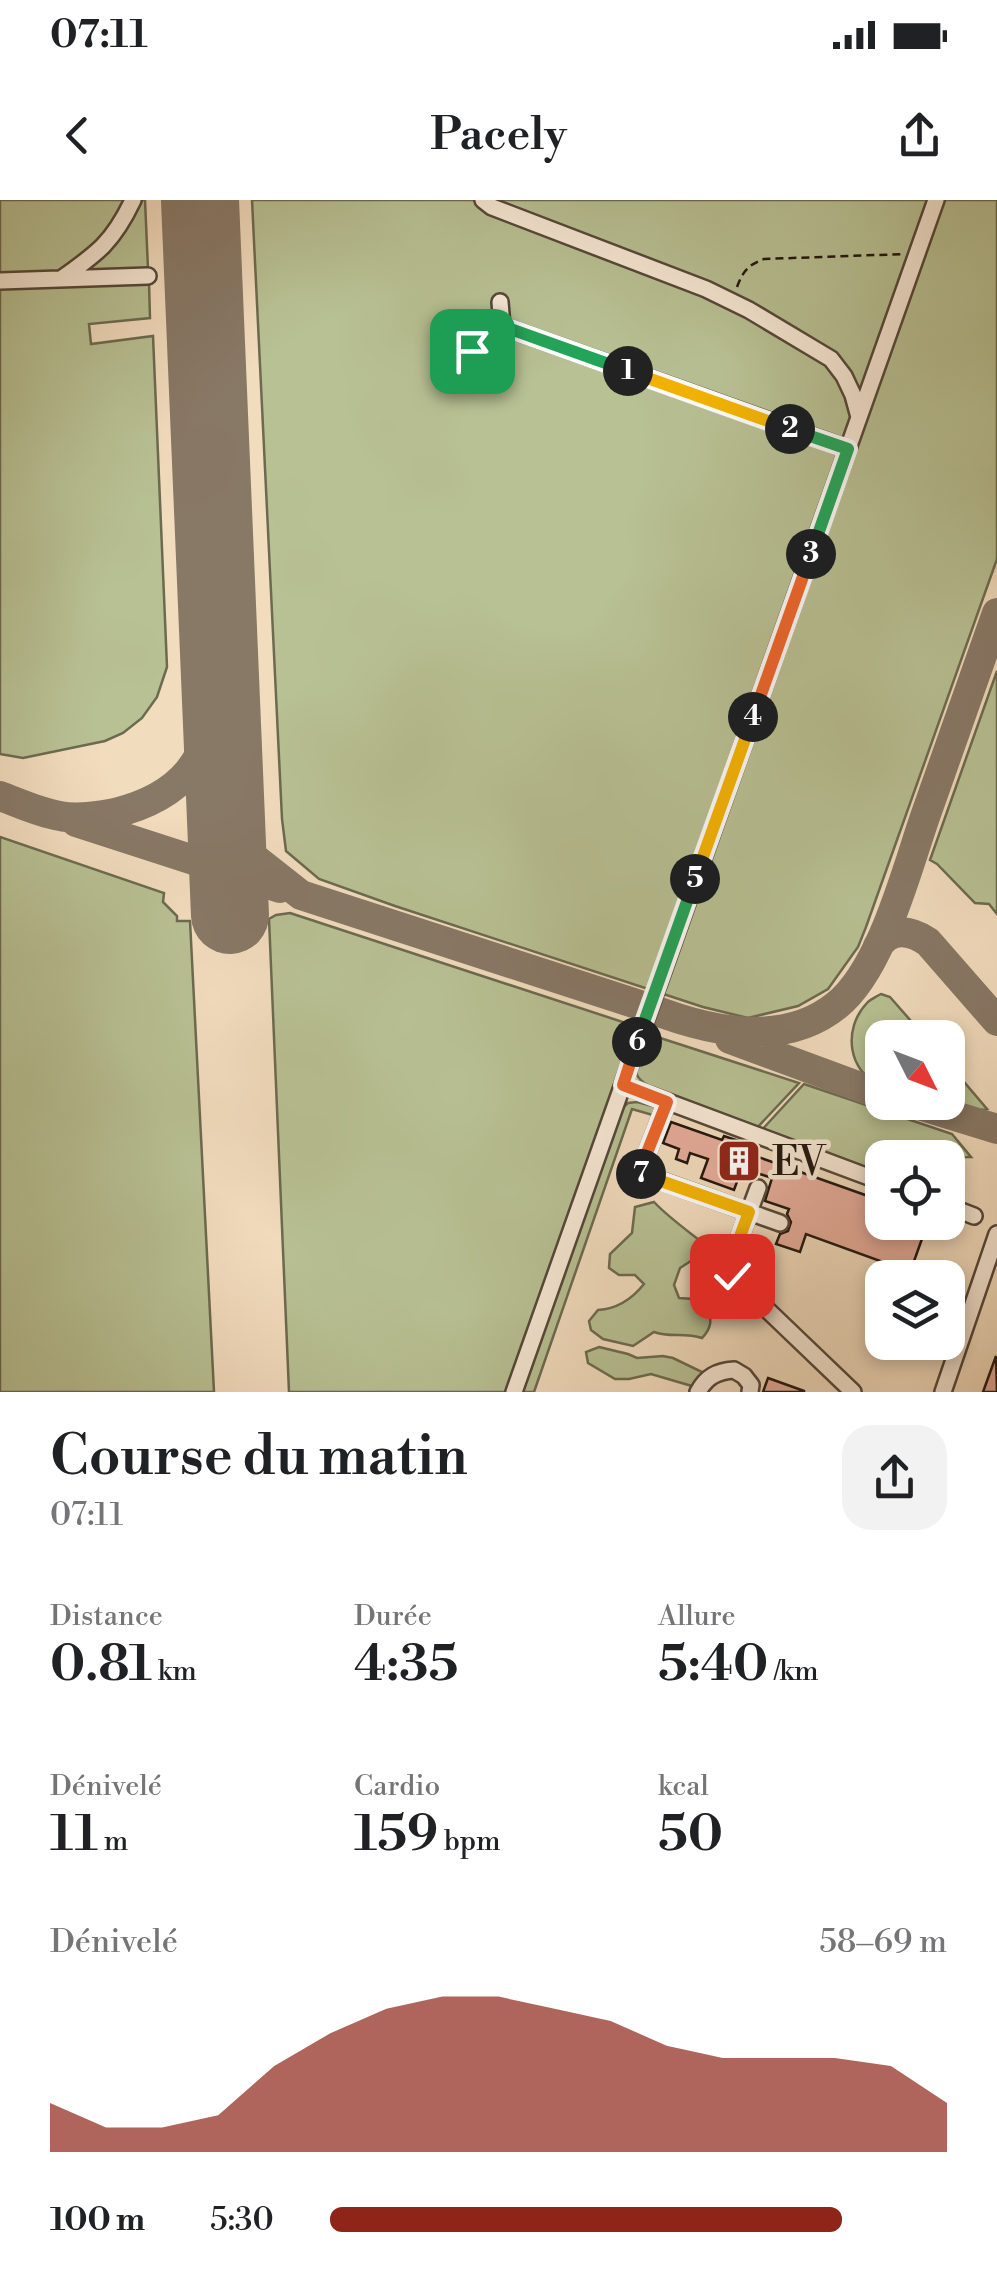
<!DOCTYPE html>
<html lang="fr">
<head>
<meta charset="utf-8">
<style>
  :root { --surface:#fff; --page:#f2f2f2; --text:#202124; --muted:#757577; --accent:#8f2418 }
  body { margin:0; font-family:"Libre Bodoni",serif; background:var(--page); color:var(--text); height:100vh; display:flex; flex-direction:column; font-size:38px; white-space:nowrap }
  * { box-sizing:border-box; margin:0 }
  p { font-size:32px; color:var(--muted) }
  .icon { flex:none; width:55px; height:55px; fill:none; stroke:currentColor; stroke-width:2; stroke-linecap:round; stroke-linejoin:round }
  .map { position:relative; height:1192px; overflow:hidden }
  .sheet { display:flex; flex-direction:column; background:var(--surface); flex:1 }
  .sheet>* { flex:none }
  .needle { width:65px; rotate:132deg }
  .controls { position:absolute; left:865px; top:820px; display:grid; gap:20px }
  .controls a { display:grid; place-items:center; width:100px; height:100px; border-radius:20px; background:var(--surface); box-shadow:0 5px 15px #0003; font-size:50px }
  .pin { position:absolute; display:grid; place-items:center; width:85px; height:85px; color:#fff; margin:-42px; border-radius:20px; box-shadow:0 5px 15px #0006 }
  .km { position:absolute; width:50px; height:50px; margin:-25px; border-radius:50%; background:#222; color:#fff; font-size:28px; line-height:50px; text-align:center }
  .round { display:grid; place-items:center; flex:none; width:105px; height:105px; border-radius:30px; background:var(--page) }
  .head { display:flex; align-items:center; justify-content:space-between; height:170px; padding:0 50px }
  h1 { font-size:55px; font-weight:600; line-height:75px }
  .stats { display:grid; grid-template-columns:repeat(3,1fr); gap:15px; height:170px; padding:10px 50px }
  .stats div { display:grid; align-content:center }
  .stats b { font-size:50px; font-weight:600 }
  .stats small { font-size:28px; font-weight:400 }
  .stats p { font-size:28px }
  .chart { height:280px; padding:20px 50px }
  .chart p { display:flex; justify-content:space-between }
  .chart svg { width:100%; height:180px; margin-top:10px; fill:var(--accent); opacity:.7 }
  ul { padding:0 50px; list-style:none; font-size:32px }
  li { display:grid; grid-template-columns:160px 120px 1fr; align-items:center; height:75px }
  li i { height:25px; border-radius:12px; background:var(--accent) }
  .status { display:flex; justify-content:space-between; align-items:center; height:70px; padding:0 50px; background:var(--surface); direction:ltr }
  .status svg { height:28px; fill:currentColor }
  header { display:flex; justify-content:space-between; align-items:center; height:130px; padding:0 50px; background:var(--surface); font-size:45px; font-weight:600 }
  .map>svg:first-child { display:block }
</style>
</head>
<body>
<div class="status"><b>07:11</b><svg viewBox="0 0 49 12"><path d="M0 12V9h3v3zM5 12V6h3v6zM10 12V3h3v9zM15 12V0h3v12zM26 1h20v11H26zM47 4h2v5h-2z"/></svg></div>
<header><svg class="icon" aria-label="back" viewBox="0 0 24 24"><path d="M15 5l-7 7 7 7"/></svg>Pacely<svg class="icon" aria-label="share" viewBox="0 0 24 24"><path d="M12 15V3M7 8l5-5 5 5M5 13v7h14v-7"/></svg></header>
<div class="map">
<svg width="997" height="1192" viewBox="0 0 997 1192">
  <rect width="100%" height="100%" fill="#f2dcbe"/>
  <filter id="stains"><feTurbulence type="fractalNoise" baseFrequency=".002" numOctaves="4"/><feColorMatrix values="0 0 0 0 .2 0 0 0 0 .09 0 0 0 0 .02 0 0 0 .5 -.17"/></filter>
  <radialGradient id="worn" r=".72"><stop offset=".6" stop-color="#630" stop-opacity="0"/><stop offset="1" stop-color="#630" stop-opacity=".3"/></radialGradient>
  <path fill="#b8c194" stroke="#6c6a50" stroke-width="2.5" d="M0 0H125C111 35 86 65 48 74 34 78 15 75 0 75Z
    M139 0H145L148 69 79 72Z
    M252 0H997V359L866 727 858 747 828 789 798 806 748 818 703 807 395 706 319 679 286 651 282 619Z
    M149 82 150 118 89 124 91 144 153 136 167 467 157 497 142 518 123 533 105 541 23 558 0 554V85Z
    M997 471V714L989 704 975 703 937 664 930 660Z
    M0 637 164 693 163 702 177 716V721H190L214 1192H0Z
    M290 713 638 827 508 1192H289L269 719 276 715Z
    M881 794 890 797 925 837 882 838V886C848 873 842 829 867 803 868 801 879 795 881 794Z
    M651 835 799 883 754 931C732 922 644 893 637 875 632 864 644 846 648 836Z
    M948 863 987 909C967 913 954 909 936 903L948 902Z
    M804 884 952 934 971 957 882 958V977L759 933Z
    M637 902 660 908 656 916 632 909 534 1192H519L620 910 628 903Z
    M654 1002C673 1022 696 1036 716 1054L694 1059 680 1068 674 1085 679 1098 695 1099 708 1105C711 1119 713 1127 702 1138 685 1132 669 1138 654 1132L633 1146 603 1139 591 1130 589 1121 598 1110C616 1109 632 1099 644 1084L635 1075H619L609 1068 610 1054 632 1033 635 1007Z
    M599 1147 628 1154 637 1158 663 1156 673 1158 702 1172 704 1176 692 1186 651 1174 629 1179H615L588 1163 586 1152Z"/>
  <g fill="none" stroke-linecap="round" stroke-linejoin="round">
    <path stroke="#887866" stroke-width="30" d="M0 596C19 603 40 613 60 616 76 620 99 616 115 613 184 596 208 559 220 492
      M225 598 229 623 236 640 249 654 301 695 649 808C707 831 783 849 837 805 882 769 907 668 926 614 950 547 973 480 997 413
      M76 622 280 688
      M878 746C891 727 910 730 928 742L997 821
      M730 839 882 895
      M909 902 997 929"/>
    <path stroke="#887866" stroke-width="78" d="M200 0 230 715"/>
  </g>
  <path fill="#e6ac9b" stroke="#1f140d" stroke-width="2.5" d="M671 922 722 940 724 936 751 945 747 953 882 1001V1022H928L908 1078H878L883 1062 806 1034 800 1052 776 1044 780 1034 788 1031 791 1022 787 1014 789 1009 765 1001 772 978 742 968 734 990 701 978 708 959 690 953 687 963 676 959 679 949 663 943Z
    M996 1156 997 1192H983Z
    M768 1178 804 1191V1192H763Z"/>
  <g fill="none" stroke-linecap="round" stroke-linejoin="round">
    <defs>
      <path id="minor" d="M483 0 492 7 706 89 749 110 831 159 844 176 853 195 859 217
        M61 79C98 53 113 42 133 0
        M0 81 148 76
        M500 102 502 126
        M472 151 502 126 848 249
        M623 885 882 982
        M667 902 639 973 780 1023
        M758 988 728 1069 732 1076 853 1192
        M948 1006 974 1016
        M514 1192 936 0
        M698 1192C706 1177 717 1171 734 1170L744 1176 751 1185 750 1192
        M943 1192 997 1034"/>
    </defs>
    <use href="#minor" stroke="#544639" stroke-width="20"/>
    <path stroke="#1f140d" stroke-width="2.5" stroke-dasharray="8 5" stroke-linecap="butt" d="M737 87C743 71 748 65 764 59L905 54"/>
    <use href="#minor" stroke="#f7e8d5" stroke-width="15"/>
  </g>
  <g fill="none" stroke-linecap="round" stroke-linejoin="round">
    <defs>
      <path id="split-1" d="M472 151 502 126 628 171"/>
      <path id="split-2" d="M628 171 790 229"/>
      <path id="split-3" d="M790 229 848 249 811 354"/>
      <path id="split-4" d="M753 517 811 354"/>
      <path id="split-5" d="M695 679 753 517"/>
      <path id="split-6" d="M637 842 695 679"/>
      <path id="split-7" d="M637 842 623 885 667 902 639 973 641 974"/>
      <path id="split-8" d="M641 974 749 1012 728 1069 732 1076"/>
    </defs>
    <use href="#split-1" stroke="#fff" stroke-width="20"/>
    <use href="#split-2" stroke="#fff" stroke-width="20"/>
    <use href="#split-3" stroke="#fff" stroke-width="20"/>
    <use href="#split-4" stroke="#fff" stroke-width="20"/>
    <use href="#split-5" stroke="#fff" stroke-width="20"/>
    <use href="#split-6" stroke="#fff" stroke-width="20"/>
    <use href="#split-7" stroke="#fff" stroke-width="20"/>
    <use href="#split-8" stroke="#fff" stroke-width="20"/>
    <use href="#split-1" stroke="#22a559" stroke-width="12"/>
    <use href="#split-2" stroke="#f5b400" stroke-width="12"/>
    <use href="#split-3" stroke="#22a559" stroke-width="12"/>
    <use href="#split-4" stroke="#f0652b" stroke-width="12"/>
    <use href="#split-5" stroke="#f5b400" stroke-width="12"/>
    <use href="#split-6" stroke="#22a559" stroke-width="12"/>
    <use href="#split-7" stroke="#f0652b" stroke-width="12"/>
    <use href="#split-8" stroke="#f5b400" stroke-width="12"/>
  </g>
  <defs>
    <symbol id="building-square" viewBox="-11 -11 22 22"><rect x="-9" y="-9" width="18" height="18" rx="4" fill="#8f2418" stroke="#f7e8d5"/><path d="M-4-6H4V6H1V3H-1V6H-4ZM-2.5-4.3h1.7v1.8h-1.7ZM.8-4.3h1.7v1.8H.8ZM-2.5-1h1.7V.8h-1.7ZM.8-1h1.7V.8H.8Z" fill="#fff"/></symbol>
  </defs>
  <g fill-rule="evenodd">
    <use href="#building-square" x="714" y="936" width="50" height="50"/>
  </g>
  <g text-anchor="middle" stroke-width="9" stroke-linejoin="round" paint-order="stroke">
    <g font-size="40" fill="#1f140d" stroke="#f7e8d5" text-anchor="start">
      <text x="772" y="975">EV</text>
    </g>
  </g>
  <rect width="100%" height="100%" filter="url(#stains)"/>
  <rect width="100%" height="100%" fill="url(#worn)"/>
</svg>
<div class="controls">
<a><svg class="needle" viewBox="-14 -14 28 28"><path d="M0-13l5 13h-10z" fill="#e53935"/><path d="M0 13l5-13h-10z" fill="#757577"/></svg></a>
<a><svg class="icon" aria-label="locate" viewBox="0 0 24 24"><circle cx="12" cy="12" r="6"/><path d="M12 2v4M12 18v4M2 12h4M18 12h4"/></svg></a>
<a><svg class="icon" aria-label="layers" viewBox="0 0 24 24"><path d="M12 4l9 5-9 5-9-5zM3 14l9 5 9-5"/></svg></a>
</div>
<div class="pin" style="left:472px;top:151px;background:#1e9e55"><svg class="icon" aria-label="arrive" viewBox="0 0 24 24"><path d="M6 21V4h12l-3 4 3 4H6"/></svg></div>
<div class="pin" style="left:732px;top:1076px;background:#d93025"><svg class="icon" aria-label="check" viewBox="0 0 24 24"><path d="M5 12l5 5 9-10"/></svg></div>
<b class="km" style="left:628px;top:171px">1</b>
<b class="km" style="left:790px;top:229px">2</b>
<b class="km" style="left:811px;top:354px">3</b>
<b class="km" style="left:753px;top:517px">4</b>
<b class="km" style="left:695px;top:679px">5</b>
<b class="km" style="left:637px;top:842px">6</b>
<b class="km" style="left:641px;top:974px">7</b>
</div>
<section class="sheet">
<div class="head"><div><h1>Course du matin</h1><p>07:11</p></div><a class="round"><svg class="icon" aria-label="share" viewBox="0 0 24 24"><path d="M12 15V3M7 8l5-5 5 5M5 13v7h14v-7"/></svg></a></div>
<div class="stats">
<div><p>Distance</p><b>0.81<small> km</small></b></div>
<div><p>Durée</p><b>4:35</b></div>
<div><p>Allure</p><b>5:40<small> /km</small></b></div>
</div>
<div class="stats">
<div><p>Dénivelé</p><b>11<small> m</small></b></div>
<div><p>Cardio</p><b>159<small> bpm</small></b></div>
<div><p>kcal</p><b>50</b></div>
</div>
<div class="chart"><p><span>Dénivelé</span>58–69 m</p>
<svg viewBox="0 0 160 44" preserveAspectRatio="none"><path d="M0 44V32L10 38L20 38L30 35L40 23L50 15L60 9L70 6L80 6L90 9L100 12L110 18L120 21L130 21L140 21L150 23L160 32V44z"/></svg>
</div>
<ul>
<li><b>100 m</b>5:30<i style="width:83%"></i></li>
</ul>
</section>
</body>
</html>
